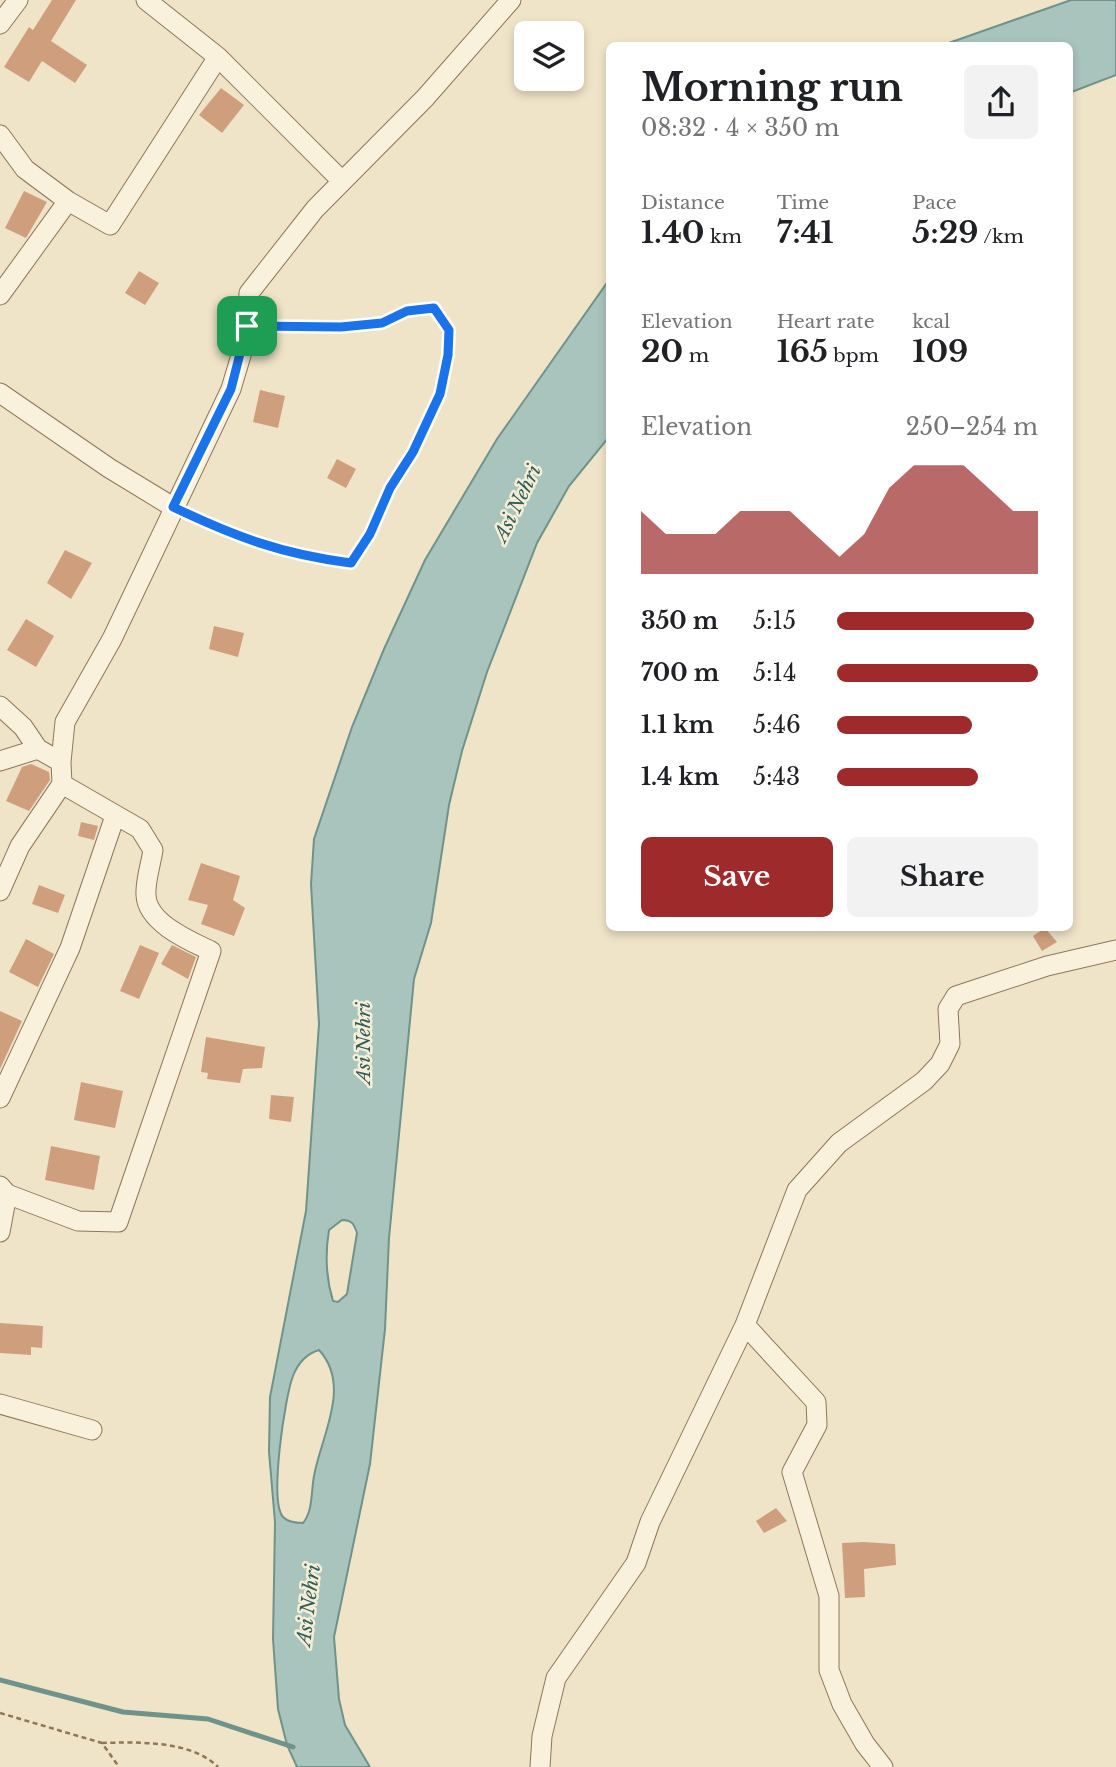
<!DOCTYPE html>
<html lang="en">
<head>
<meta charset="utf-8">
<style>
  :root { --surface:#fff; --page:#f2f2f2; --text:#202124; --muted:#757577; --accent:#9e2a2b }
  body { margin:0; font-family:"Libre Baskerville",serif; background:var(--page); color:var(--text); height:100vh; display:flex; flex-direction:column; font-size:26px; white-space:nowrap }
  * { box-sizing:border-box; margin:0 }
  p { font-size:23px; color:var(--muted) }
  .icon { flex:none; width:38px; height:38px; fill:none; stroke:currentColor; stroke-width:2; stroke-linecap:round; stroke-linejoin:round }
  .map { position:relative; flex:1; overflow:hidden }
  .details { position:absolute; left:606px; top:42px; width:467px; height:889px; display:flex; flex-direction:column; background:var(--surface); border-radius:10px; box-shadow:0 4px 10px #0003 }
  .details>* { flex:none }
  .buttons { position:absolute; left:514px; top:21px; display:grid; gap:14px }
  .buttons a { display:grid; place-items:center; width:70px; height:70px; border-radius:10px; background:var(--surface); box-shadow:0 4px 10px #0003; font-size:35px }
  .pin { position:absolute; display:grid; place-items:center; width:60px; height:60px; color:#fff; margin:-30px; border-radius:14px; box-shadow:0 4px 10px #0006 }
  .round { display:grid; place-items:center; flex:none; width:74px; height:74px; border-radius:10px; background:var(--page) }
  .head { display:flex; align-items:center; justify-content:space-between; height:119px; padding:0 35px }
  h1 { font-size:38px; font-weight:800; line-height:52px }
  .metrics { display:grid; grid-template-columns:repeat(3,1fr); gap:10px; height:119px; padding:7px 35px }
  .metrics div { display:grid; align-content:center }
  .metrics b { font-size:30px; font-weight:800 }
  .metrics small { font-size:19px; font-weight:400 }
  .metrics p { font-size:19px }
  .chart { height:196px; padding:14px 35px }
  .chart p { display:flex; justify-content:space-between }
  .chart svg { width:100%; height:126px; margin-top:7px; fill:var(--accent); opacity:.7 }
  .cta { display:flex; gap:14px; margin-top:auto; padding:14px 35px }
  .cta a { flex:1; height:80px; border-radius:10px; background:var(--accent); color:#fff; font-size:28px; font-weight:800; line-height:80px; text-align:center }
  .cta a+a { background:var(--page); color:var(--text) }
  ul { padding:0 35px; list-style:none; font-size:23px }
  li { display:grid; grid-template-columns:112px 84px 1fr; align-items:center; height:52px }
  li i { height:18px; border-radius:9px; background:var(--accent) }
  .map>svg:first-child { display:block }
</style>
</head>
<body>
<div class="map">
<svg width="1116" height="1767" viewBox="0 0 1116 1767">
  <rect width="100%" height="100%" fill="#f0e4c8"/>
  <path fill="#a9c4bc" stroke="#6f938a" stroke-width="2" fill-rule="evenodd" d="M1071 0H1116V75L1069 93V46L943 45Z
    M609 280V437L569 486 537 543 487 672 462 751 449 805 431 923 414 979 389 1238 385 1329 370 1464 334 1637 339 1699 345 1725 370 1767H297L287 1745 278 1709 273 1639 275 1522 269 1452 270 1397 306 1211 319 1024 311 884 314 839 352 727 384 649 425 560 497 439ZM342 1220C352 1220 354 1224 357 1233L347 1294 338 1302 333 1301C326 1278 325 1254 329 1230ZM319 1350C352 1386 321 1436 314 1476 311 1492 313 1511 303 1523 296 1523 288 1522 283 1517 269 1501 285 1396 293 1376 298 1363 306 1354 319 1350Z"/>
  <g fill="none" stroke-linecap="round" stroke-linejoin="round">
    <path stroke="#6f938a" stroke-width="5" d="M0 1680 123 1712 208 1719 293 1747"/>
  </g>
  <path fill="#cf9f7d" d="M52 0H76L51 41 87 65 75 83 42 61 29 82 4 67 29 27 33 30Z
    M221 88 244 105 222 133 199 115Z
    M24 191 47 202 26 238 5 228Z
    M139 271 159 283 145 305 125 293Z
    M260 390 285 396 278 428 253 422Z
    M337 459 356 469 346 488 327 478Z
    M65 550 92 563 71 599 47 583Z
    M26 619 54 636 36 667 7 650Z
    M214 626 244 633 238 657 209 649Z
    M31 764 49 772 50 780 29 811 6 801 22 767Z
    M81 822 98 826 94 840 78 836Z
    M201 863 240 876 233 900 245 908 234 936 201 924 208 905 188 900Z
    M39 885 65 895 58 913 32 904Z
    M1045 928 1057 942 1042 951 1033 936Z
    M26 939 54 954 38 987 9 972Z
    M140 945 159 953 139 999 120 991Z
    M172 945 196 957 188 979 161 964Z
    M0 1011 22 1021 0 1069Z
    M206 1037 265 1047 262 1068 243 1069 240 1083 207 1079 208 1073 201 1072Z
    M81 1082 123 1091 115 1128 74 1120Z
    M271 1095 294 1097 291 1122 269 1119Z
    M51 1146 100 1156 94 1190 45 1180Z
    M0 1323 43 1326 42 1348 31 1347V1355L0 1353Z
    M776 1508 787 1521 764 1533 756 1521Z
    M863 1542 895 1544 896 1565 864 1569 865 1597 845 1598 842 1543Z"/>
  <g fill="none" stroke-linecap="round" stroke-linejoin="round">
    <defs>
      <path id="street" d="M146 0 218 57 342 181
        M0 24 18 0
        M0 135 25 169 68 201 0 295
        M68 201 110 225 218 57
        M0 393 109 468 173 507
        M0 706 23 727 38 749
        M0 761 38 749 61 762 62 784 140 829 153 850C151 864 145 881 146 895 147 923 190 941 211 951L118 1222 78 1221 7 1194 0 1186
        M61 762 65 722 112 639 231 389 247 335 249 293 315 209 425 98 511 0
        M0 891 20 846 62 784
        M0 1098 70 948 115 816
        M0 1232 7 1194
        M745 1325 816 1402 817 1425 792 1472 829 1596V1670L842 1704 865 1744 883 1767
        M0 1404 92 1430
        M540 1767 542 1736 556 1678 636 1563 650 1522 745 1325 797 1190 839 1143 924 1081 940 1064 950 1044 948 1009 956 996 1047 966 1116 950"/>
    </defs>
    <use href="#street" stroke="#8d765c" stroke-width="21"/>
    <path stroke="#8d765c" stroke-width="2.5" stroke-dasharray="5 3.5" stroke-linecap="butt" d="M192 516 273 549 351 563 370 534 390 488 413 452 440 394 448 355V330L434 308 407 311 382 323 341 327 264 325
      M0 1713 102 1743 119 1767
      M102 1743C137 1742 191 1740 218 1767"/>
    <use href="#street" stroke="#faf1dc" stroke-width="19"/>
  </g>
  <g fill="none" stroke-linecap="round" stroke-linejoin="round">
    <defs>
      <path id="route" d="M434 308 449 330 448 355 440 394 413 452 390 488 370 534 351 563C281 554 236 537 173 507L231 389 247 326 341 327 382 323 407 311Z"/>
    </defs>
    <use href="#route" stroke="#fff" stroke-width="14"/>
    <use href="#route" stroke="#1a73e8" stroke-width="9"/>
  </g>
  <g text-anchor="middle" stroke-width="5" stroke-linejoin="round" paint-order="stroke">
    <g font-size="19" font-style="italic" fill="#2f5d5a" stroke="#f7eed8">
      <text transform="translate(517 503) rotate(-64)" y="7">Asi Nehri</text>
      <text transform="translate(363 1043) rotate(-90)" y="7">Asi Nehri</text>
      <text transform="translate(308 1605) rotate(-83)" y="7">Asi Nehri</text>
    </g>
  </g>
</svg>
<div class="buttons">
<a><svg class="icon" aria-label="layers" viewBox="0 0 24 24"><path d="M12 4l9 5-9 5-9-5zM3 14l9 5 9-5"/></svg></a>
</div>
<div class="pin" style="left:247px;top:326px;background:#1e9e55"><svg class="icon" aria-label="arrive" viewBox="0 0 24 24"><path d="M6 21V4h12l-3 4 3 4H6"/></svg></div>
<section class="details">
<div class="head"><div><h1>Morning run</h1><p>08:32 · 4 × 350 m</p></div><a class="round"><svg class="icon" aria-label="share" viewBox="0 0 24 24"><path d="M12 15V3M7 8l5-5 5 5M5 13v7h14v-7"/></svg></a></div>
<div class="metrics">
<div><p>Distance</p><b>1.40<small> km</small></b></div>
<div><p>Time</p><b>7:41</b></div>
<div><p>Pace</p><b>5:29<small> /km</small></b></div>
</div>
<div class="metrics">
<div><p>Elevation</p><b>20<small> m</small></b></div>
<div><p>Heart rate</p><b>165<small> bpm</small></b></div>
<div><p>kcal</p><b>109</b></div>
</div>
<div class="chart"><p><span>Elevation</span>250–254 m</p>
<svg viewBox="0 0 160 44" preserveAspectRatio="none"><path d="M0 44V22L10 30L20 30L30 30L40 22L50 22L60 22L70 30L80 38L90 30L100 14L110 6L120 6L130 6L140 14L150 22L160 22V44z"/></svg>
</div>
<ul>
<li><b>350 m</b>5:15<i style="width:98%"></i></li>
<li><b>700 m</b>5:14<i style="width:100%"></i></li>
<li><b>1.1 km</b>5:46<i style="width:67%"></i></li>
<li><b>1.4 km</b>5:43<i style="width:70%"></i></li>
</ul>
<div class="cta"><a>Save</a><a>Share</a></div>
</section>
</div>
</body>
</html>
